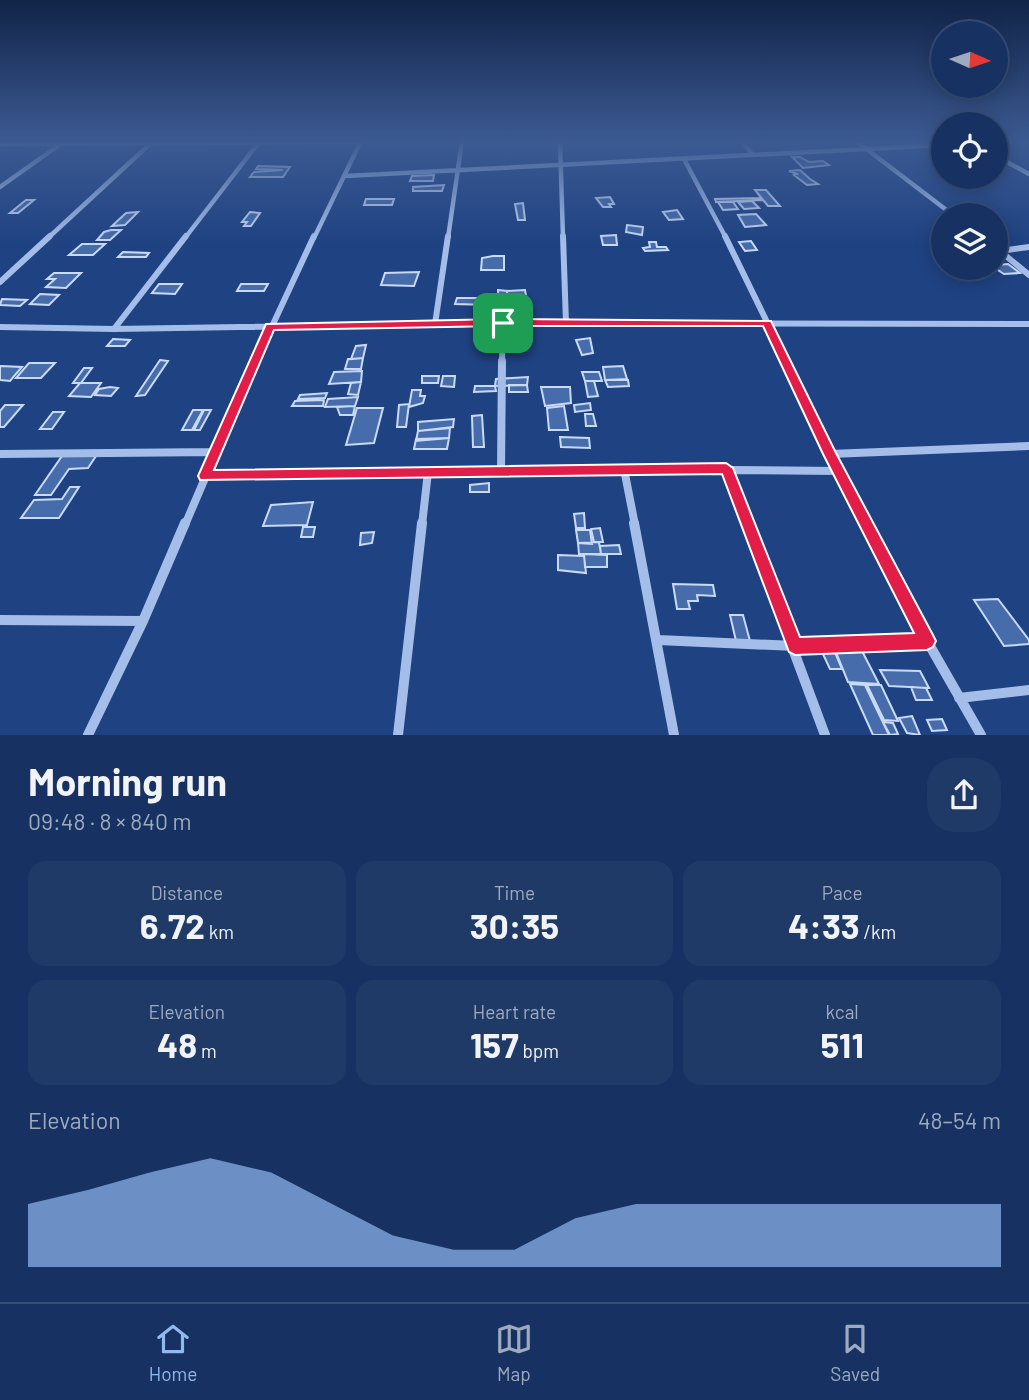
<!DOCTYPE html>
<html lang="en">
<head>
<meta charset="utf-8">
<style>
  :root { --surface:#173262; --page:#203a68; --text:#f1f3f6; --muted:#9eaabe; --line:#364d77; --accent:#90b9f0 }
  body { margin:0; font-family:Barlow,sans-serif; background:var(--page); color:var(--text); height:100vh; display:flex; flex-direction:column; font-size:26px; white-space:nowrap }
  * { box-sizing:border-box; margin:0 }
  p { font-size:23px; color:var(--muted) }
  .icon { flex:none; width:38px; height:38px; fill:none; stroke:currentColor; stroke-width:2; stroke-linecap:round; stroke-linejoin:round }
  .map { position:relative; height:735px; overflow:hidden }
  .side { display:flex; flex-direction:column; background:var(--surface); flex:1 }
  .side>* { flex:none }
  .needle { width:46px; rotate:93deg }
  .buttons { position:absolute; left:931px; top:21px; display:grid; gap:14px }
  .buttons a { display:grid; place-items:center; width:77px; height:77px; border-radius:50%; background:var(--surface); box-shadow:0 4px 18px #0003,0 0 0 2px var(--line); font-size:35px }
  .pin { position:absolute; display:grid; place-items:center; width:60px; height:60px; color:#fff; margin:-30px; border-radius:14px; box-shadow:0 4px 10px #0006 }
  .round { display:grid; place-items:center; flex:none; width:74px; height:74px; border-radius:28px; background:var(--page) }
  .head { display:flex; align-items:center; justify-content:space-between; height:119px; padding:0 28px }
  h1 { font-size:38px; font-weight:700; line-height:52px }
  .metrics { display:grid; grid-template-columns:repeat(3,1fr); gap:10px; height:119px; padding:7px 28px }
  .metrics div { display:grid; align-content:center; border-radius:18px; background:var(--page); text-align:center }
  .metrics b { font-size:35px; font-weight:700 }
  .metrics small { font-size:19px; font-weight:400 }
  .metrics p { font-size:19px }
  .chart { height:196px; padding:14px 28px }
  .chart p { display:flex; justify-content:space-between }
  .chart svg { width:100%; height:126px; margin-top:7px; fill:var(--accent); opacity:.7 }
  .tab-bar { display:flex; justify-content:space-around; align-items:center; height:98px; border-top:2px solid var(--line); background:var(--surface); font-size:19px; color:var(--muted) }
  .tab-bar a { display:grid; justify-items:center; gap:4px }
  .tab-bar .current { color:var(--accent) }
  .map>svg:first-child { display:block }
</style>
</head>
<body>
<div class="map">
<svg width="1029" height="735" viewBox="0 0 1029 735">
  <rect width="100%" height="100%" fill="#1f4282"/>
  <path fill="#476cab" stroke="#c9daf7" stroke-width="2" d="M792 157H800L809 162 823 161 829 165 803 168Z
    M258 166 290 167 283 177H250L254 172 283 170 256 169Z
    M800 170 810 179 818 184 807 185 794 175 797 174 789 171Z
    M434 175 433 181H410L412 176Z
    M444 185 442 191H413V187Z
    M755 190H766L780 206H768Z
    M610 197 614 204H609L611 207H603L596 198Z
    M761 198 763 200 716 202 715 199Z
    M366 199H394L392 205H364Z
    M26 200H34L18 213H10Z
    M752 201 759 208 744 209 738 202Z
    M718 202H733L738 209 723 210Z
    M523 203 525 220H518L515 204Z
    M677 210 683 219 669 220 663 212Z
    M138 212 125 225 112 226 126 213Z
    M250 212 260 213 251 226H244L247 222H242Z
    M756 214 766 225 745 227 738 215Z
    M627 225 643 227 642 235 626 232Z
    M111 230H121L110 240H97L104 232Z
    M616 235 617 245H603L601 236Z
    M751 241 757 250 745 251 739 242Z
    M649 242H656L657 247H666L668 250 645 251 643 248 650 247Z
    M82 244H105L93 255H69Z
    M123 252 149 253 146 257H118Z
    M493 256H504V270H481L482 258Z
    M1008 264 1020 273 1004 274 995 268 996 265Z
    M419 272 414 286 381 285 385 273Z
    M54 273H81L66 288 46 287 55 279H47Z
    M159 284H182L175 294 152 293Z
    M241 284H268L264 291H237Z
    M498 290 507 291V303L498 304Z
    M525 290 526 296H520V299L508 300 507 291Z
    M40 294 59 295 49 305 30 304Z
    M457 298H491L490 305 455 304Z
    M2 299 27 300 20 306 0 305Z
    M590 338 593 353 582 355 576 340Z
    M113 339 130 340 125 346H107Z
    M366 345 363 358 351 359 356 346Z
    M363 358 361 369H345L348 359Z
    M160 360 168 361 145 395 136 396Z
    M29 363H55L41 378H16Z
    M0 366 22 367 10 381 0 380Z
    M623 366 627 379 605 380 603 367Z
    M84 368H92L81 383H73Z
    M362 371 361 382 329 384 334 372Z
    M582 372H599L602 381H585Z
    M422 376H439L438 383H422Z
    M443 376H455L454 387 441 386Z
    M528 377 527 385 495 386 496 379Z
    M605 380H628L629 386 608 387Z
    M585 381H594L598 396 588 397Z
    M361 382 358 395 348 394 351 383Z
    M80 383H101L91 397 69 396Z
    M509 385H527L528 392H509Z
    M475 386H495L496 391 474 392Z
    M110 387 118 388 111 396 95 395 99 389Z
    M541 387H570L571 403 545 406Z
    M412 390H421L420 396H425L423 403 409 407Z
    M327 393 325 398 298 399 300 395Z
    M358 397 355 406 325 407 328 399Z
    M324 400 323 406H292L295 401Z
    M590 403 591 410 575 412 574 405Z
    M409 404 406 427H397L399 405Z
    M5 405H23L4 427H0V411Z
    M355 406 353 415H340L337 407Z
    M564 406 568 430H549L547 408Z
    M357 408H383L374 443 346 445Z
    M193 410H203L192 430H182Z
    M204 410H211L200 430H194Z
    M53 412H64L52 429H40Z
    M585 414H593L596 426H586Z
    M482 415 484 447H473L472 416Z
    M454 419 453 427 418 431V422Z
    M450 428 449 438 416 441 418 431Z
    M560 437 589 438 590 448 561 447Z
    M449 438 447 449H414L416 439Z
    M62 456H96L88 468 69 469 51 495H35Z
    M489 483V492H470V485Z
    M70 487H79L59 518H21L34 500 62 499Z
    M313 502 307 525 263 526 271 505Z
    M584 513 585 528H576L574 514Z
    M303 527H315L313 537H301Z
    M600 528 603 542H594L591 529Z
    M576 530H590L592 544 578 543Z
    M374 532 372 543 360 545 361 533Z
    M599 542 601 554H579L578 543Z
    M619 545 621 554H601L600 546Z
    M584 554 607 555V567H585Z
    M558 555 584 556 586 573 558 570Z
    M673 584 713 585 715 596 697 595 698 601H688L690 609H677Z
    M998 599 1029 640V644L1004 646 974 600Z
    M730 615H743L750 641H736Z
    M861 649 879 684 848 682 835 650Z
    M834 650 842 669H830L822 652Z
    M880 670 920 671 929 688 889 686Z
    M850 684 865 685 889 735H873Z
    M867 685H881L898 721 884 720Z
    M911 687 926 688 932 700H916Z
    M912 716 920 735 907 733 899 718Z
    M942 719 947 730 932 731 927 720Z
    M883 722 893 723 898 734 890 735Z"/>
  <g fill="none" stroke-linecap="round" stroke-linejoin="round">
    <path stroke="#a5bee9" stroke-width="4.5" d="M560 141 563 238
      M742 141 752 154
      M856 141 953 215
      M996 142 1012 141
      M0 144 361 142
      M996 156 1029 174
      M685 161 726 238
      M345 176 943 145
      M0 187 62 143
      M48 238 152 142
      M185 238 259 142
      M314 238 361 141
      M448 238 462 141"/>
    <path stroke="#a5bee9" stroke-width="6" d="M563 236 566 323
      M725 236 787 363
      M1029 247 1000 251 1029 275
      M0 282 50 236
      M435 324 448 236
      M0 327 114 329 503 323 1029 324
      M114 329 186 236
      M255 363 314 236
      M502 363 503 323"/>
    <path stroke="#a5bee9" stroke-width="8" d="M786 361 866 525
      M0 454 216 452
      M830 454 1029 446
      M726 468 747 525
      M624 469 635 525
      M501 470 502 361
      M205 476 601 469 839 471
      M185 525 255 361
      M422 525 428 472"/>
    <path stroke="#a5bee9" stroke-width="10" d="M634 523 674 735
      M746 523 825 735
      M865 523 918 625 981 735
      M0 620 143 621
      M658 640 795 646 927 641
      M959 698 1029 690
      M88 735 143 621 185 523
      M398 735 422 523"/>
  </g>
  <linearGradient id="sky" x2="0" y2="1"><stop stop-color="#112448"/><stop offset="0.58" stop-color="#3c5a92"/><stop offset="1" stop-color="#3c5a92" stop-opacity="0"/></linearGradient>
  <rect width="1029" height="244" fill="url(#sky)"/>
  <path fill="#e11d48" stroke="#fff" stroke-width="2" fill-rule="evenodd" d="M503 319 771 321 836 453 933 635 936 641 933 647 927 650 795 655 789 652 722 474 200 480 198 476 266 324ZM503 326H763L823 454 914 633 800 637 733 468 726 463 214 470 274 330Z"/>
</svg>
<div class="buttons">
<a><svg class="needle" viewBox="-14 -14 28 28"><path d="M0-13l5 13h-10z" fill="#e53935"/><path d="M0 13l5-13h-10z" fill="#9eaabe"/></svg></a>
<a><svg class="icon" aria-label="locate" viewBox="0 0 24 24"><circle cx="12" cy="12" r="6"/><path d="M12 2v4M12 18v4M2 12h4M18 12h4"/></svg></a>
<a><svg class="icon" aria-label="layers" viewBox="0 0 24 24"><path d="M12 4l9 5-9 5-9-5zM3 14l9 5 9-5"/></svg></a>
</div>
<div class="pin" style="left:503px;top:323px;background:#1e9e55"><svg class="icon" aria-label="arrive" viewBox="0 0 24 24"><path d="M6 21V4h12l-3 4 3 4H6"/></svg></div>
</div>
<section class="side">
<div class="head"><div><h1>Morning run</h1><p>09:48 · 8 × 840 m</p></div><a class="round"><svg class="icon" aria-label="share" viewBox="0 0 24 24"><path d="M12 15V3M7 8l5-5 5 5M5 13v7h14v-7"/></svg></a></div>
<div class="metrics">
<div><p>Distance</p><b>6.72<small> km</small></b></div>
<div><p>Time</p><b>30:35</b></div>
<div><p>Pace</p><b>4:33<small> /km</small></b></div>
</div>
<div class="metrics">
<div><p>Elevation</p><b>48<small> m</small></b></div>
<div><p>Heart rate</p><b>157<small> bpm</small></b></div>
<div><p>kcal</p><b>511</b></div>
</div>
<div class="chart"><p><span>Elevation</span>48–54 m</p>
<svg viewBox="0 0 160 44" preserveAspectRatio="none"><path d="M0 44V22L10 17L20 11L30 6L40 11L50 22L60 33L70 38L80 38L90 27L100 22L110 22L120 22L130 22L140 22L150 22L160 22V44z"/></svg>
</div>
</section>
<nav class="tab-bar">
<a class="current"><svg class="icon" aria-label="home" viewBox="0 0 24 24"><path d="M3 11l9-7 9 7M6 9v11h12V9"/></svg>Home</a>
<a><svg class="icon" aria-label="map" viewBox="0 0 24 24"><path d="M3 6l6-2 6 2 6-2v14l-6 2-6-2-6 2zM9 4v14M15 6v14"/></svg>Map</a>
<a><svg class="icon" aria-label="saved" viewBox="0 0 24 24"><path d="M7 4h10v16l-5-4-5 4z"/></svg>Saved</a>
</nav>
</body>
</html>
